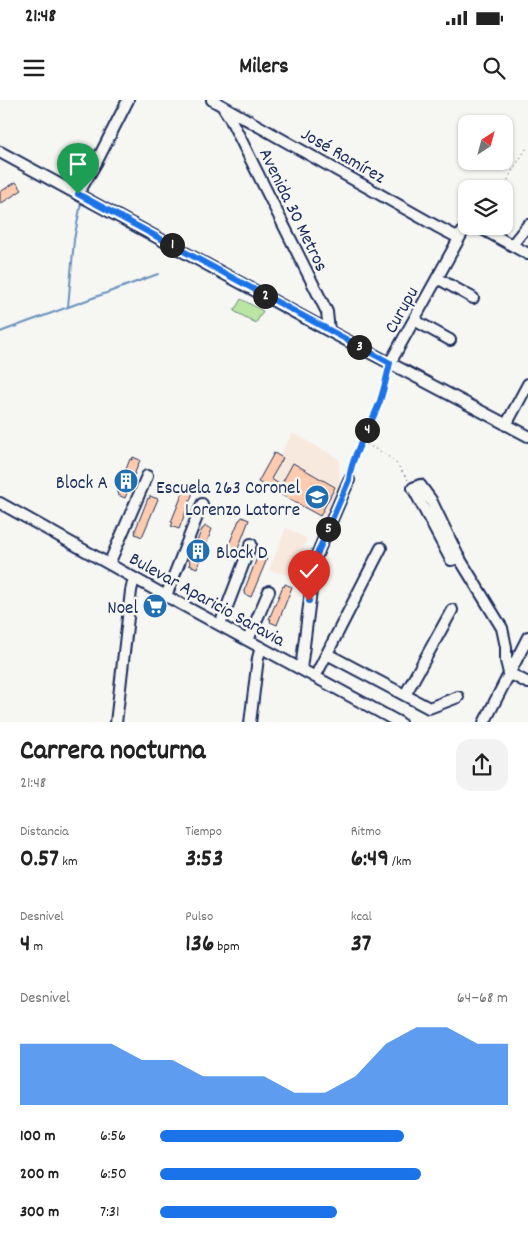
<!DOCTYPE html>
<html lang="es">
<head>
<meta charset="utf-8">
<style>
  :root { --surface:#fff; --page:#f2f2f2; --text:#222; --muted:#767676; --accent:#1a73e8 }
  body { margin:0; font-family:Dekko,sans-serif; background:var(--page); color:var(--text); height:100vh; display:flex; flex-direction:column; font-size:19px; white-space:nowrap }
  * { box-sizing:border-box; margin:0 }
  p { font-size:16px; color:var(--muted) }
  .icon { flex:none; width:28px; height:28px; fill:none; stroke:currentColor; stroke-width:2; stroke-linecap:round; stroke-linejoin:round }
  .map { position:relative; height:622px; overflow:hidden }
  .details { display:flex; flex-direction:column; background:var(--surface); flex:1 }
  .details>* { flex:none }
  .needle { width:32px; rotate:36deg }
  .tools { position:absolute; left:458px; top:15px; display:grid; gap:10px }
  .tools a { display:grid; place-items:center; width:55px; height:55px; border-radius:10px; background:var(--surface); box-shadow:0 1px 4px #0004; font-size:25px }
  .pin { position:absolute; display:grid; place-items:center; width:42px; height:42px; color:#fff; margin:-51px -21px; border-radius:50% 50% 50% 0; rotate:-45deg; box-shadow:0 0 5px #0007 }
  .pin .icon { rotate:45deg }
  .km { position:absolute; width:25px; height:25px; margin:-12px; border-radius:50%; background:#222; color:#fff; font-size:14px; line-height:25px; text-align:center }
  .round { display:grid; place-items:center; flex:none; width:52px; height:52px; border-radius:15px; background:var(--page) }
  .head { display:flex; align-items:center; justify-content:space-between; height:85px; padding:0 20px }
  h1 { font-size:28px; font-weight:700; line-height:38px }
  .stats { display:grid; grid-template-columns:repeat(3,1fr); gap:8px; height:85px; padding:5px 20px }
  .stats div { display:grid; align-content:center }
  .stats b { font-size:25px; font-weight:700 }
  .stats small { font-size:14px; font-weight:400 }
  .stats p { font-size:14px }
  .chart { height:140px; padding:10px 20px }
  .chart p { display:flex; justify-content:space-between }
  .chart svg { width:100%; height:90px; margin-top:5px; fill:var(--accent); opacity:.7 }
  ul { padding:0 20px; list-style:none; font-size:16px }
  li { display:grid; grid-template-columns:80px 60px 1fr; align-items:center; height:38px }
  li i { height:12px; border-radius:6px; background:var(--accent) }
  .status { display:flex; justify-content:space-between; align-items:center; height:35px; padding:0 25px; background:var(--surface); direction:ltr }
  .status svg { height:14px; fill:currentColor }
  header { display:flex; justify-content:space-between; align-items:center; height:65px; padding:0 20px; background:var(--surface); font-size:22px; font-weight:700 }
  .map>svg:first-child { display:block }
</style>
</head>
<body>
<div class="status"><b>21:48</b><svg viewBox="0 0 49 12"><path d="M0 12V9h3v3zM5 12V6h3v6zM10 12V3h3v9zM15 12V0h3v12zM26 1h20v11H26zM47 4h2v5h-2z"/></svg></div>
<header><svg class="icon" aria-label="menu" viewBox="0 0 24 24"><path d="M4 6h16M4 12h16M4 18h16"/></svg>Milers<svg class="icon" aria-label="search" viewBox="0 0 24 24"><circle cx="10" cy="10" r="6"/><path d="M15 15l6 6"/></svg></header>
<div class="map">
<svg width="528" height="623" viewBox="0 0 528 623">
  <rect width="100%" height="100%" fill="#f6f6f2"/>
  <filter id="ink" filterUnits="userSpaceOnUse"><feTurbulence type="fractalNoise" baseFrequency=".02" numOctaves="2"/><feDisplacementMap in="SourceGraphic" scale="10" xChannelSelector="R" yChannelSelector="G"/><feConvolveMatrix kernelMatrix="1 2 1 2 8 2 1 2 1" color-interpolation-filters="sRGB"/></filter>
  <g filter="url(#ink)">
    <path fill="#f8e9de" d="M293 333 339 359 340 388 324 418 258 382 279 356Z
      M286 428 307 439 297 466 287 475 269 470Z"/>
    <path fill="#bae5a3" stroke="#6a8a80" d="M241 199 263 211 256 223 234 211Z"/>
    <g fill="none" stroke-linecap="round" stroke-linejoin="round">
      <path stroke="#6b92be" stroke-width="2" d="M68 207 74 140 81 103
        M0 232 158 174"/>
    </g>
    <path fill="#fecbae" stroke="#1b2f5e" d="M16 82 22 90 0 104V92Z
      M274 353 283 358 271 379 281 385 293 363 335 387 320 416 258 382Z
      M133 357 140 360 125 398 118 395 119 392H117L130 359 132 360Z
      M187 387 194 390 179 429 171 426 173 423 171 422 184 390H186Z
      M150 396 158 399 142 437 135 434 136 431H135L148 398 149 399Z
      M242 417 249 420 234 459 226 456 228 453 226 452 239 420H240Z
      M205 426 212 429 197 468 189 465 190 462 189 461 202 429H203Z
      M259 456 267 459 251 497 244 494 245 491H244L257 458 258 459Z
      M285 484 292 487 277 525 270 522 271 519H269L283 486 284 487Z"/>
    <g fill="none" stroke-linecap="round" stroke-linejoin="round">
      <defs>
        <path id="minor" d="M212 0 436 126 459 138
          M223 7 230 18 327 212 329 231
          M0 52 329 231 528 336
          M78 94 96 63 128 0
          M477 126 528 154
          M512 145 528 125
          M437 178 473 198
          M414 220 450 240
          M390 263 466 126
          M506 325 528 284
          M0 403 166 496 400 623
          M460 458 451 460 413 388 420 385 431 400 458 456 502 528 506 547V561L509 573 528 583
          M109 464 147 376
          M166 496 202 404
          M220 525 251 444
          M248 540 269 491
          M327 554 429 608 458 597
          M301 569 315 459 349 380
          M315 577 381 448
          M405 595 452 510
          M116 623 131 491 134 478
          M250 623 258 558 261 547
          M484 623 528 537"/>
      </defs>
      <use href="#minor" stroke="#1b2f5e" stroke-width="14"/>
      <path stroke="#1b2f5e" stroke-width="1" stroke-dasharray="1 4" stroke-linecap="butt" d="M504 89 512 71 528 46
        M362 342 385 354 396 363 408 380
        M349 372 362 341 380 301 388 271"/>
      <use href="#minor" stroke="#f6f6f2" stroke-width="10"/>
    </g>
  </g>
  <g fill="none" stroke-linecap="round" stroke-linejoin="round" filter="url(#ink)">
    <defs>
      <path id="route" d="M78 94 390 263C387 276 384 289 380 301 371 327 352 352 349 380L315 459 309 501"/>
    </defs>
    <use href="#route" stroke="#fff" stroke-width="10"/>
    <use href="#route" stroke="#1a73e8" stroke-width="6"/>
  </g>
  <defs>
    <symbol id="building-disc" viewBox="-11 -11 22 22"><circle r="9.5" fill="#1f6fb2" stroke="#f6f6f2"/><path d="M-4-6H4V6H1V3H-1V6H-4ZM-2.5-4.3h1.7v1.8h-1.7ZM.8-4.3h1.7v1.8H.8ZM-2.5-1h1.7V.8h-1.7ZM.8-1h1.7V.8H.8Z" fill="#fff"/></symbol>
    <symbol id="school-disc" viewBox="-11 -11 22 22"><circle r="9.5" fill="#1f6fb2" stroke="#f6f6f2"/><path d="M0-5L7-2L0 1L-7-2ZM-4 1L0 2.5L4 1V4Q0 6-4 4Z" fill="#fff"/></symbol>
    <symbol id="supermarket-disc" viewBox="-11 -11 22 22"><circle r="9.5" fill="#1f6fb2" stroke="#f6f6f2"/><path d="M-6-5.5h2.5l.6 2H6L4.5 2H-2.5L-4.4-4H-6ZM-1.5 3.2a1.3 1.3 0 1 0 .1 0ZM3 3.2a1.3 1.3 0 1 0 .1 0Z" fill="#fff"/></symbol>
  </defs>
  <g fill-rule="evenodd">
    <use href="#building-disc" x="112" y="367" width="28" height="28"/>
    <use href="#school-disc" x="303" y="383" width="28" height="28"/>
    <use href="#building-disc" x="184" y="437" width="28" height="28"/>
    <use href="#supermarket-disc" x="141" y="492" width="28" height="28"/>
  </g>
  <g text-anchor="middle" stroke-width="5" stroke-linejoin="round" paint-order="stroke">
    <g font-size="19" fill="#1b2f5e" stroke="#f6f6f2">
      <text transform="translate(344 54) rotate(30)" y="7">José Ramírez</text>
      <text transform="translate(295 109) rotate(64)" y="7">Avenida 30 Metros</text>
      <text transform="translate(400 209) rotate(-61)" y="7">Curupu</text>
      <text transform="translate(208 498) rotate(29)" y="7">Bulevar Aparicio Saravia</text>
    </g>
    <g font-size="19" fill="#1b2f5e" stroke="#f6f6f2" text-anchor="end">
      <text x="108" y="388">Block A</text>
      <text x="300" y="393">Escuela 263 Coronel<tspan x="300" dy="22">Lorenzo Latorre</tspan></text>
      <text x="216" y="458" text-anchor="start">Block D</text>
      <text x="138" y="513">Noel</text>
    </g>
  </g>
</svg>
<div class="tools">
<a><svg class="needle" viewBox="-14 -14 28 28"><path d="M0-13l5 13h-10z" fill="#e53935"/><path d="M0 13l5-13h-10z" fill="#767676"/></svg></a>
<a><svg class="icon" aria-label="layers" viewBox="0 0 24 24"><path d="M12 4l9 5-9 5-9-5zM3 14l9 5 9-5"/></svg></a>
</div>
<div class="pin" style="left:78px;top:94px;background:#1e9e55"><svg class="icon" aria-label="arrive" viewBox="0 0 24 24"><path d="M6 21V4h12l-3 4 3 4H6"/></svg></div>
<div class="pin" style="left:309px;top:501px;background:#d93025"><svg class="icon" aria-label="check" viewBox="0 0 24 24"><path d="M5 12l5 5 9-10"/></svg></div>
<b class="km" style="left:172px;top:145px">1</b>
<b class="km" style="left:265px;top:196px">2</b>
<b class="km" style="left:359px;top:247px">3</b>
<b class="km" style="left:367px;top:330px">4</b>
<b class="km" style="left:328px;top:429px">5</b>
</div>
<section class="details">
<div class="head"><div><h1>Carrera nocturna</h1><p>21:48</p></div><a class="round"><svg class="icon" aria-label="share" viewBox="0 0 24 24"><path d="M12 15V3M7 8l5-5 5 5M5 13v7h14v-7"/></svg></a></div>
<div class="stats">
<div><p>Distancia</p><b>0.57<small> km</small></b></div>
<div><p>Tiempo</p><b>3:53</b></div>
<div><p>Ritmo</p><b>6:49<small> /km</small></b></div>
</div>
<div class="stats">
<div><p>Desnivel</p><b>4<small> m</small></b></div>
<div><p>Pulso</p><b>136<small> bpm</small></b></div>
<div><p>kcal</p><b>37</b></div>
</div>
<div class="chart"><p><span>Desnivel</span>64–68 m</p>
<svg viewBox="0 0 160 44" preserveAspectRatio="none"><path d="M0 44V14L10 14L20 14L30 14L40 22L50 22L60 30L70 30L80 30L90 38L100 38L110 30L120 14L130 6L140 6L150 14L160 14V44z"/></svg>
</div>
<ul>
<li><b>100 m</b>6:56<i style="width:70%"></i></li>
<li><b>200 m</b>6:50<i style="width:75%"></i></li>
<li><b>300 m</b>7:31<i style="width:51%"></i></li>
</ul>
</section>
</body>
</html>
